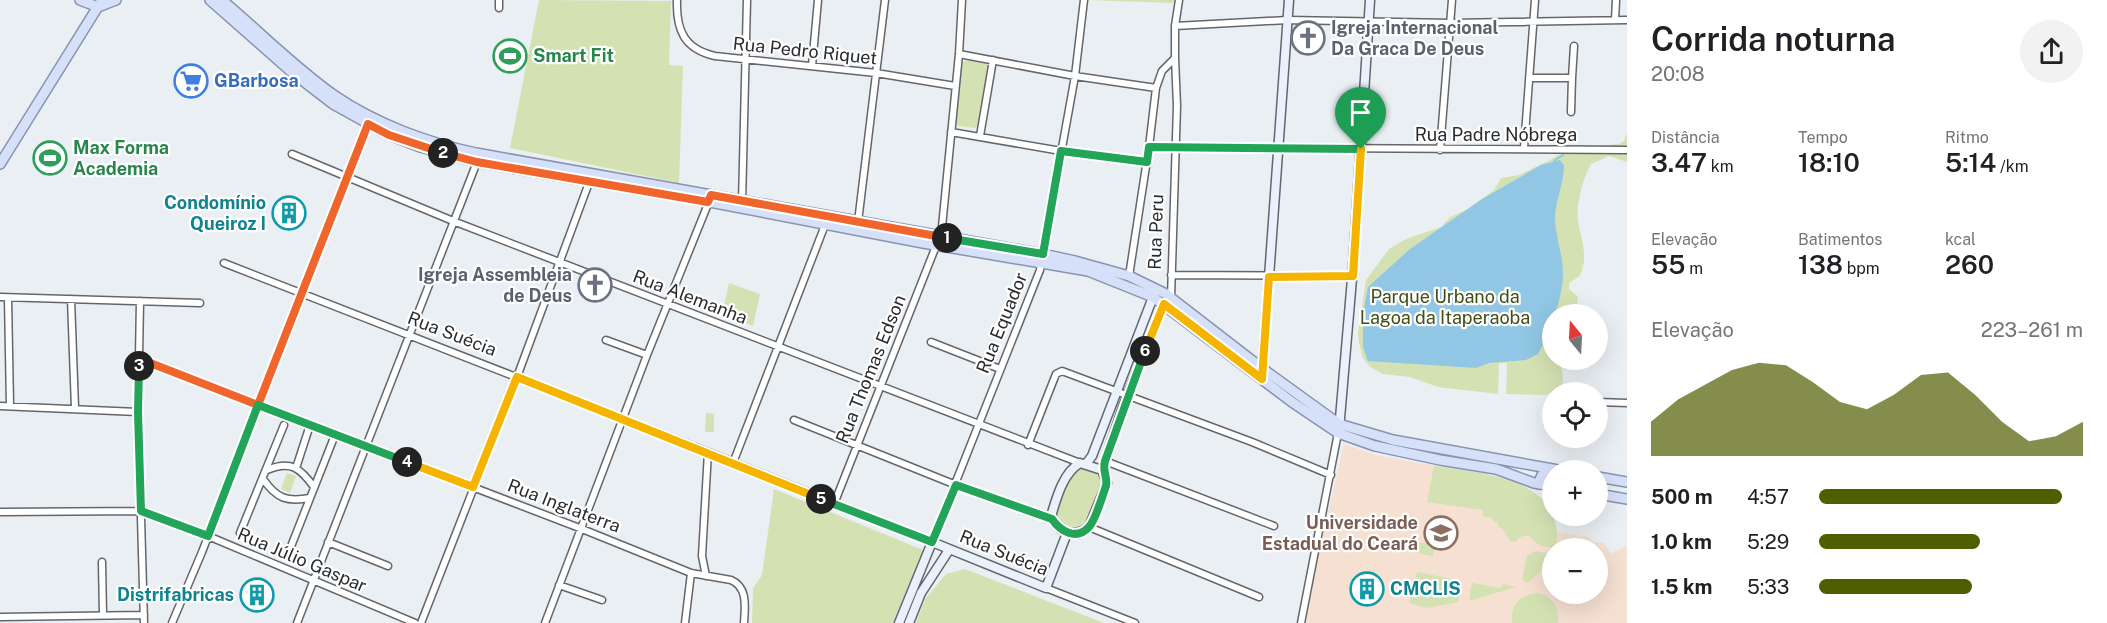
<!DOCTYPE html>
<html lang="pt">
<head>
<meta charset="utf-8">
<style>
  :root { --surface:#fff; --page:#f2f2f2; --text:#202124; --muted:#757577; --accent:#515e00 }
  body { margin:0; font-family:"Public Sans",sans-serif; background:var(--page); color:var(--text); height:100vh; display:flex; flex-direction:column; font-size:22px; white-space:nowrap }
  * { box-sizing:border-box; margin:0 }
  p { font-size:20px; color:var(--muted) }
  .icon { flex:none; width:33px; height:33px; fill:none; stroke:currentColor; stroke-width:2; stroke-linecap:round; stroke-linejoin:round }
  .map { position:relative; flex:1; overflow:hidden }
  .details { display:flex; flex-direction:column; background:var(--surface); width:480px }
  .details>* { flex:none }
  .needle { width:39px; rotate:342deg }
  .tools { position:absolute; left:1542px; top:304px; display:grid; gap:12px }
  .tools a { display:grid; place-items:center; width:66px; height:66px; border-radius:50%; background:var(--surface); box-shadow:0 6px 24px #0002; font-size:30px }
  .pin { position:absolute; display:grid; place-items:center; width:51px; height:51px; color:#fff; margin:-62px -26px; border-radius:50% 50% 50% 0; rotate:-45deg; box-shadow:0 0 6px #0007 }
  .pin .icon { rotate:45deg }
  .km { position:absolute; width:30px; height:30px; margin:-15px; border-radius:50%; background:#222; color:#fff; font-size:16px; line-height:30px; text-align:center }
  .round { display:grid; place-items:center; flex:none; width:63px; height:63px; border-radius:32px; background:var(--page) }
  .headline { display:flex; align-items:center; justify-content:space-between; height:102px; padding:0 24px }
  h1 { font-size:33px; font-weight:600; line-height:45px }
  .stats { display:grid; grid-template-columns:repeat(3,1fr); gap:9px; height:102px; padding:6px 24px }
  .stats div { display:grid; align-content:center }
  .stats b { font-size:26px; font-weight:600 }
  .stats small { font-size:16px; font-weight:400 }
  .stats p { font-size:16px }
  .chart { height:168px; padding:12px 24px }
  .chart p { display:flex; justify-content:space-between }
  .chart svg { width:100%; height:108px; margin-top:6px; fill:var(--accent); opacity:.7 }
  ul { padding:0 24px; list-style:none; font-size:20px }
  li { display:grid; grid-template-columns:96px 72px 1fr; align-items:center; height:45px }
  li i { height:15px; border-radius:8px; background:var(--accent) }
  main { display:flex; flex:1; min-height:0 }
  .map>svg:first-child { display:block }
</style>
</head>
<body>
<main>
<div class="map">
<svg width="1627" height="623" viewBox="0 0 1627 623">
  <rect width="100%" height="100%" fill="#eaeff4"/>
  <path fill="#f5e0d1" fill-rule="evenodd" d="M1344 444 1375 455 1487 475 1519 484 1543 499 1552 514 1558 532 1589 537 1593 542 1604 543 1611 554 1627 545V623H1303ZM1552 549H1598V594H1552Z"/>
  <path fill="#d4e2b3" d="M539 0 671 1 669 65 683 66 679 183 510 148Z
    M1086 0H1174L1173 3Z
    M966 60 987 63 989 67 979 126 975 128 958 126 955 122 962 63Z
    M1627 133V162L1609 156 1591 164C1583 179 1576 203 1578 220 1581 240 1589 255 1580 276L1569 283V289L1578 297 1575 315H1552V360H1559C1562 368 1564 378 1562 386L1546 395 1506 394 1507 363H1499L1498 394 1438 387 1410 377 1383 374 1370 367 1363 358 1359 343 1358 333 1366 280 1389 249 1406 239 1441 227 1450 217 1468 209 1494 190 1501 178 1519 175 1550 160 1563 152 1574 148 1619 144 1624 141Z
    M729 283 760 294 753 326 722 314Z
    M706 413 714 414V432H705Z
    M1434 466C1473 472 1543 476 1555 521 1557 531 1558 538 1555 549 1550 547 1544 547 1540 545 1529 540 1530 528 1515 542L1510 541 1502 528 1498 527V523L1495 522 1492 518 1483 516V510L1427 502Z
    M1084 467C1104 474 1103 482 1096 500 1093 508 1091 516 1086 522 1041 550 1057 472 1084 467Z
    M287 473 296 476 290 493 281 489Z
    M774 489 923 550 893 623H752L753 588 762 575Z
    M1418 543H1436L1433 556 1417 553Z
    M1536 551 1552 555C1546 566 1538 576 1526 583L1522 579 1527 556Z
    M965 569 1104 623H916L925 599 946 574Z
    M1417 572 1462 581 1458 602 1427 608 1409 603Z
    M1472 583 1501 588 1502 584 1516 587 1469 601Z
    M1538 593C1553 597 1560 607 1558 623H1512C1510 605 1521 594 1538 593Z"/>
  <path fill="#91c7e4" d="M1560 160 1564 165C1564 183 1556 199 1555 216 1555 236 1563 254 1563 273 1563 286 1559 302 1555 315H1552V327L1538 354 1526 360 1489 363 1476 368 1368 361 1363 347V313L1368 287 1410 249 1482 199 1541 165Z"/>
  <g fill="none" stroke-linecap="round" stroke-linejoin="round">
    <path stroke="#91c7e4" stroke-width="2" d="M1554 161 1563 155"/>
    <defs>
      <path id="street" d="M677 0C676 30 684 49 715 56L876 73 955 86
        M499 8V0
        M1615 20 1616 0
        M1175 26 1288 20 1450 23 1627 20
        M959 54 1075 76 1156 88
        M812 66 818 0
        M1529 78H1572L1574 46
        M1571 112 1572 78
        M951 132 1061 151 1147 162
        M980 136 993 60
        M1149 147 1627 150
        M1524 148 1535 0
        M1440 150 1452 0
        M292 154 453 221 1080 463
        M742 203 747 0
        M858 222 885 0
        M941 237 959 54 962 0
        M224 263 708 452 932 542 1040 270 1075 76 1084 0
        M1171 275 1353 276
        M1129 276 1149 147 1156 88 1162 71 1175 58V26L1179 0
        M0 297 200 303
        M8 298 10 406
        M1171 298 1177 106 1175 58
        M71 299 75 408
        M140 301 138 412 144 623
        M606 340 647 355
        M931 342 1000 369
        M139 359 582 529 691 573 731 580C748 587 745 607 744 623
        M1598 402 1627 403
        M0 406 138 412
        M794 420 956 485 1052 519
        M1028 445 1056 374 1062 371 1252 442 1331 475
        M1105 461 1274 526
        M733 463 825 225
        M296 468 310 425
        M267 470C291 460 300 468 314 487
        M263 479C277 499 287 502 310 498
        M834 504 936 246
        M0 512 141 511 208 536 415 623
        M1089 527 1259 597
        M240 533 284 425
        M328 542 388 566
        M288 554 333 440
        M102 562 103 615
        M706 576 702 556 708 452
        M559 585 602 600
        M1046 588 1135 623
        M0 617 144 615
        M172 623 202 552 369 122
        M297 623 477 162
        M421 623 517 377 590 180
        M545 623 647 355 710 199
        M685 623 691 573
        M1301 623 1338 433"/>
      <path id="secondary" d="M1262 374 1289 0
        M1339 430 1353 267 1370 0
        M1086 464 1092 456 1153 297
        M1102 470 1080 463C1064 472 1057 496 1052 513V519C1062 535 1074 537 1089 527L1107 483 1102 470 1123 407 1164 304
        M899 623 932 542 1046 588 1067 533
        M909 623 921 593 949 550"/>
      <path id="primary" d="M80 0 98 7 116 0
        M210 0 294 74 333 104 389 135 420 147 477 162 699 200 923 243 1088 271 1153 297 1292 402 1338 433 1375 446 1440 460 1496 469 1534 483 1552 486
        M222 0C260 32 294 67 335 96 376 124 428 143 476 153L1043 254 1075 261 1129 276 1166 294 1263 369 1339 424 1393 440 1564 471
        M0 164 102 0
        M1598 477 1627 482
        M1538 484 1542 475 1552 476
        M1598 494 1627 499"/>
    </defs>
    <use href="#street" stroke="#63676c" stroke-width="9"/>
    <use href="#secondary" stroke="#63676c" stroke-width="11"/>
    <use href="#primary" stroke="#8894af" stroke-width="12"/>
    <use href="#street" stroke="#fff" stroke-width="6"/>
    <use href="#secondary" stroke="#eaf0fc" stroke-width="8"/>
    <use href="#primary" stroke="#d6e0f9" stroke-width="9"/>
  </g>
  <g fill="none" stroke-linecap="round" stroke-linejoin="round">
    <defs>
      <path id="split-1" d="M947 238 1043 254 1061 151 1147 162 1149 147 1361 149"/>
      <path id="split-2" d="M443 153 477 162 708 202 711 195 947 238"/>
      <path id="split-3" d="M139 366 140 359 258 405 368 124 389 135 443 153"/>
      <path id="split-4" d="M139 366 138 412 141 511 208 536 258 405 407 462"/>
      <path id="split-5" d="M407 462 473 487 517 377 821 499"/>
      <path id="split-6" d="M821 499 932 542 956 485 1052 519C1060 531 1076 541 1089 527 1096 519 1102 497 1106 486 1108 477 1102 472 1105 461L1145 351"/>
      <path id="split-7" d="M1145 351 1164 304 1262 379 1269 277 1353 276 1361 149"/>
    </defs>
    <use href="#split-1" stroke="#fff" stroke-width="12"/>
    <use href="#split-2" stroke="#fff" stroke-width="12"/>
    <use href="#split-3" stroke="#fff" stroke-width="12"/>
    <use href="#split-4" stroke="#fff" stroke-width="12"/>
    <use href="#split-5" stroke="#fff" stroke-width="12"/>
    <use href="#split-6" stroke="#fff" stroke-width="12"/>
    <use href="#split-7" stroke="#fff" stroke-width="12"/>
    <use href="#split-1" stroke="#22a559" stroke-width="8"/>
    <use href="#split-2" stroke="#f0652b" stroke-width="8"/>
    <use href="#split-3" stroke="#f0652b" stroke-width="8"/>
    <use href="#split-4" stroke="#22a559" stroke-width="8"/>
    <use href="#split-5" stroke="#f5b400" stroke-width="8"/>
    <use href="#split-6" stroke="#22a559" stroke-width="8"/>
    <use href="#split-7" stroke="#f5b400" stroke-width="8"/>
  </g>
  <defs>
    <symbol id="church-ring" viewBox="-11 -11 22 22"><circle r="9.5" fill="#fff" stroke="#6b7280" stroke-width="1.5"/><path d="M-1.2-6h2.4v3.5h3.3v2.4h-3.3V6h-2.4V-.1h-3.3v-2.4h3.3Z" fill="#6b7280"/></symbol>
    <symbol id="stadium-ring" viewBox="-11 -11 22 22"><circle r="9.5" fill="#fff" stroke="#2e9e5b" stroke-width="1.5"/><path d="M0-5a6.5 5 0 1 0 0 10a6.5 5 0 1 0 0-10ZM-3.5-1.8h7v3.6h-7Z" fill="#2e9e5b"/></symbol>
    <symbol id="supermarket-ring" viewBox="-11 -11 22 22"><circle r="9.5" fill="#fff" stroke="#3f7fe0" stroke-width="1.5"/><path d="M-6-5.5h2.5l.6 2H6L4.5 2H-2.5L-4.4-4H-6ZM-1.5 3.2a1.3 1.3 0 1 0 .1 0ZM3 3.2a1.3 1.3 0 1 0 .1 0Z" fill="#3f7fe0"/></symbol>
    <symbol id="building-ring" viewBox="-11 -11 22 22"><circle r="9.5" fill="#fff" stroke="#0f9aa8" stroke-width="1.5"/><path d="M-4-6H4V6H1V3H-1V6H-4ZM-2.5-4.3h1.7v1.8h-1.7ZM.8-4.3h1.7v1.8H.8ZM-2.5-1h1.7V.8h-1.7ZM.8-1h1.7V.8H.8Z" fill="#0f9aa8"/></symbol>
    <symbol id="university-ring" viewBox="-11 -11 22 22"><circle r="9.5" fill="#fff" stroke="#8d6e63" stroke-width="1.5"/><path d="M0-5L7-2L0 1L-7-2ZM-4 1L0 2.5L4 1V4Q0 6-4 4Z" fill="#8d6e63"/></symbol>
  </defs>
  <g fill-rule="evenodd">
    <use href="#church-ring" x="1289" y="19" width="38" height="38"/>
    <use href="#stadium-ring" x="491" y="37" width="38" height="38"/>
    <use href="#supermarket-ring" x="172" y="62" width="38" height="38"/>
    <use href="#stadium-ring" x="31" y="139" width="38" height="38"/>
    <use href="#building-ring" x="270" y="194" width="38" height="38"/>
    <use href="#church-ring" x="576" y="266" width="38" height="38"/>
    <use href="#university-ring" x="1422" y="514" width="38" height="38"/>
    <use href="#building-ring" x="1348" y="570" width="38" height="38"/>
    <use href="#building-ring" x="238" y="576" width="38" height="38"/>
  </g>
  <g text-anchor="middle" stroke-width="4.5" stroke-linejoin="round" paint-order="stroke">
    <g font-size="18" font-weight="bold" fill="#5b616d" stroke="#fff" text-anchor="start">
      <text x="1331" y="34">Igreja Internacional<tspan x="1331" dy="21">Da Graca De Deus</tspan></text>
      <text x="572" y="281" text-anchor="end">Igreja Assembleia<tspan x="572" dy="21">de Deus</tspan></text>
    </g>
    <g font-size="18" fill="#2a2b2d" stroke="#fff">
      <text transform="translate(805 51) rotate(6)" y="6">Rua Pedro Riquet</text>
      <text x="1496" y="141">Rua Padre Nóbrega</text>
      <text transform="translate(1156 232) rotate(-88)" y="6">Rua Peru</text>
      <text transform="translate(690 297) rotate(21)" y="6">Rua Alemanha</text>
      <text transform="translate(1002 323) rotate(-68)" y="6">Rua Equador</text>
      <text transform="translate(452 334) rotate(21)" y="6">Rua Suécia</text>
      <text transform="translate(871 369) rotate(-68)" y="6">Rua Thomas Edson</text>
      <text transform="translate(564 506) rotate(21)" y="6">Rua Inglaterra</text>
      <text transform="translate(1004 553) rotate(22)" y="6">Rua Suécia</text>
      <text transform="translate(302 560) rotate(23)" y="6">Rua Júlio Gaspar</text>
    </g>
    <g font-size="18" font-weight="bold" fill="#27864d" stroke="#fff" text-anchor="start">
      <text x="533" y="62">Smart Fit</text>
      <text x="73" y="154">Max Forma<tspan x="73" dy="21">Academia</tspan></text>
    </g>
    <g font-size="18" font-weight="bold" fill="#366cbe" stroke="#fff" text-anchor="start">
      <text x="214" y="87">GBarbosa</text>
    </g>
    <g font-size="18" font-weight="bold" fill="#0d838f" stroke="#fff" text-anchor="end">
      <text x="266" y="209">Condomínio<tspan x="266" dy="21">Queiroz I</tspan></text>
      <text x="1390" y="595" text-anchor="start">CMCLIS</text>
      <text x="234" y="601">Distrifabricas</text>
    </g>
    <g font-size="18" fill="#414e17" stroke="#fff">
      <text x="1445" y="303">Parque Urbano da<tspan x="1445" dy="21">Lagoa da Itaperaoba</tspan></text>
    </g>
    <g font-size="18" font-weight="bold" fill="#785e54" stroke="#fff" text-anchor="end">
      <text x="1418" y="529">Universidade<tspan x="1418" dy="21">Estadual do Ceará</tspan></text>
    </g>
  </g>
</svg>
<div class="tools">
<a><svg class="needle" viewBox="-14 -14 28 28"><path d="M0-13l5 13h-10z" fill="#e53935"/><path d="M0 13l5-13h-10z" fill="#757577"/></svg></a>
<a><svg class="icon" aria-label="locate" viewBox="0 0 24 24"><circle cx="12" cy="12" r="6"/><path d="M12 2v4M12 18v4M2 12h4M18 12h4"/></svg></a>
<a>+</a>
<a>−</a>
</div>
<div class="pin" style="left:1361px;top:149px;background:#1e9e55"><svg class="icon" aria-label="arrive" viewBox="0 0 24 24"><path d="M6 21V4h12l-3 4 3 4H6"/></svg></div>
<b class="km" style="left:947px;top:238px">1</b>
<b class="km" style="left:443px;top:153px">2</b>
<b class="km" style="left:139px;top:366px">3</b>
<b class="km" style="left:407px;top:462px">4</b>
<b class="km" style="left:821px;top:499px">5</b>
<b class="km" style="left:1145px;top:351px">6</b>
</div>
<section class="details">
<div class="headline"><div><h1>Corrida noturna</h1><p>20:08</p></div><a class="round"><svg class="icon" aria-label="share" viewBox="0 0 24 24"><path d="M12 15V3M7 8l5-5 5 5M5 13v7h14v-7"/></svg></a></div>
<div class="stats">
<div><p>Distância</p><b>3.47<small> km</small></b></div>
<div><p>Tempo</p><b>18:10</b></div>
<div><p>Ritmo</p><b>5:14<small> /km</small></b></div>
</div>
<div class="stats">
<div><p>Elevação</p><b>55<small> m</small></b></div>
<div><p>Batimentos</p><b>138<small> bpm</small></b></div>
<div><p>kcal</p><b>260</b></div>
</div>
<div class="chart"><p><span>Elevação</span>223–261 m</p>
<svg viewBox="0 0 160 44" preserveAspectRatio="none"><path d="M0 44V30L10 21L20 15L30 9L40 6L50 7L60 14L70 22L80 25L90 19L100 11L110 10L120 19L130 30L140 38L150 36L160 30V44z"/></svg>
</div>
<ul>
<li><b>500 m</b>4:57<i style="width:92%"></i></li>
<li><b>1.0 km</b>5:29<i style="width:61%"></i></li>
<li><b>1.5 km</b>5:33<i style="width:58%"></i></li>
</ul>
</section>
</main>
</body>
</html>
